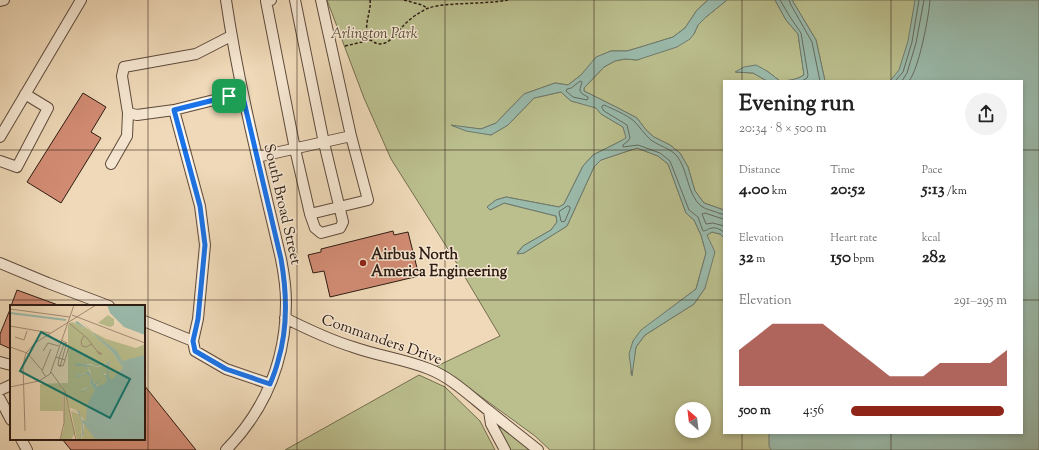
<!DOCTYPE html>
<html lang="en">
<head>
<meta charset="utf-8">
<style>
  :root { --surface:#fff; --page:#f2f2f2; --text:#222; --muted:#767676; --accent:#8f2418 }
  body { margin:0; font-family:"Sorts Mill Goudy",serif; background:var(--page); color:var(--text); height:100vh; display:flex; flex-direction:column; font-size:15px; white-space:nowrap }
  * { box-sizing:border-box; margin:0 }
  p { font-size:13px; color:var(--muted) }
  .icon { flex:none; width:22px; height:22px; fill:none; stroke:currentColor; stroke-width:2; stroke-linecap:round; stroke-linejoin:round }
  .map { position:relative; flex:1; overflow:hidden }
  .details { position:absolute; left:723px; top:80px; width:300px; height:354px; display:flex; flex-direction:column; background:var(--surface); border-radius:0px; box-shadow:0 2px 6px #0003 }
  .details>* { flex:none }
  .needle { width:26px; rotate:332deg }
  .fabs { position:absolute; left:675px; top:402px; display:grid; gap:8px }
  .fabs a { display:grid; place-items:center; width:36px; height:36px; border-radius:50%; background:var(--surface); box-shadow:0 2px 6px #0003; font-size:20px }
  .pin { position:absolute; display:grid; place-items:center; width:34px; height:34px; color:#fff; margin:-17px; border-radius:8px; box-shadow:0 2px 6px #0006 }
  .round { display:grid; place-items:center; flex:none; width:42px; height:42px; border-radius:21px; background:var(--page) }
  .summary { display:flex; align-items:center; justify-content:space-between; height:68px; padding:0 16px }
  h1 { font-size:22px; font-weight:700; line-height:30px }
  .metrics { display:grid; grid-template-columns:repeat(3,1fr); gap:6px; height:68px; padding:4px 16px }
  .metrics div { display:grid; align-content:center }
  .metrics b { font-size:17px; font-weight:700 }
  .metrics small { font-size:11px; font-weight:400 }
  .metrics p { font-size:11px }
  .chart { height:112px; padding:8px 16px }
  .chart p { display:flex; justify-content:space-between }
  .chart svg { width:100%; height:72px; margin-top:4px; fill:var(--accent); opacity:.7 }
  ul { padding:0 16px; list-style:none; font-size:13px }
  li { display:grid; grid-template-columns:64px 48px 1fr; align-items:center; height:30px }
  li i { height:10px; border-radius:5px; background:var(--accent) }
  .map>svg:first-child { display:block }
</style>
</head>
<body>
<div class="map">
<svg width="1039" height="450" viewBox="0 0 1039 450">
  <rect width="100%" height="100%" fill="#efd9b8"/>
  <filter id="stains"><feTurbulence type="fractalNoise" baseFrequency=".005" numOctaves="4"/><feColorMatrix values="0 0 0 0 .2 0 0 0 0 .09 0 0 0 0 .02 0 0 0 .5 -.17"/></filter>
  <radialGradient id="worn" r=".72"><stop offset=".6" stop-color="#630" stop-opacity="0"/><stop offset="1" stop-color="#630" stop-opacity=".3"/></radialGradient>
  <path fill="#bbbf8e" stroke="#746e50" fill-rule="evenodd" d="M327 0H708L697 10 685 28 673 37 644 46 627 51H611L597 57 581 75 568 85 555 83 524 94 496 123 481 129 453 126 491 135 508 125 534 98 561 92 571 101 596 107 601 114 623 127 627 138 593 155 583 166 564 204 559 207 506 197 496 200 487 207 490 210 504 203 556 216 557 222 551 230 523 246 517 253H524L567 226 594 167 601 160 637 148 658 156 668 164 686 213 694 220 701 235 706 253 696 289 667 311 633 341 631 374 636 347 645 335 694 304 705 288 707 235 712 232 720 234 724 238V433H932L931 450H550L535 436 454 377 435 367 500 336 453 257 391 159 364 98ZM682 409H704V431H682Z
    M727 0H775L786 20 798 34 804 75 794 80 780 81 767 71 736 72 753 73 767 81H724V210L704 203 695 191 688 167 680 153 670 145 654 137 646 130 637 118 618 108 584 91V88L604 67 615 61 625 59 637 60 694 34 698 25 706 17Z
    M792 0H1039L1022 81H825L816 40Z
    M419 375 445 387 480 421 495 450H285Z
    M500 426 532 450H509L497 428Z"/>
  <path fill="#9abaab" stroke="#6f7b6e" d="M708 0H727L706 17 698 25 694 34 690 39 677 47 637 60 625 59 615 61 604 67 584 88V91L618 108 637 118 646 130 654 137 670 145 680 153 688 167 695 191 704 203 724 210V238L720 234 712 232 707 235 715 252 705 288 694 304 645 335 636 347 632 376 629 354 633 341 641 330 696 289 706 253 701 235 694 220 686 213 668 164 658 156 637 148 601 160 594 167 567 226 524 253 517 254 523 246 551 230 557 222 556 216 504 203 490 210 487 207 496 200 506 197 559 207 564 204 583 166 593 155 615 144 626 138 623 127 601 114 596 108 571 101 561 92 534 98 508 125 491 135 466 131 451 125 481 129 496 123 524 94 555 83 568 85 581 75 596 57 611 51H627L644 46 673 37 685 28 697 10Z
    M775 0H792L816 40 825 81H784C791 80 798 79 804 75L798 34 786 20Z
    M915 0H1039V450H771L769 446V433H1022V81H890L899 70 908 41Z
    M756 65 767 71 780 81H767L753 73 735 72 744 67Z"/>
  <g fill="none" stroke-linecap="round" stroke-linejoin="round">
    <path stroke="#646b5f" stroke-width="1" d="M780 0 790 17 801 33 808 75 807 78 802 81
      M789 0 791 5 812 42 820 81
      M895 81 903 72 912 42 919 0
      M902 81 907 73 916 43 924 0
      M909 81C919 69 929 16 930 0
      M579 82 581 81 582 83C578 92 580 93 588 97V99L587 100 573 97 566 91 567 89 571 88Z
      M568 206 570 207V209L565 221 562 222 561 221 559 212Z
      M724 214H721C715 211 706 210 701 206 687 194 688 170 677 156 670 148 659 146 651 140 644 134 640 127 634 121 627 115 613 109 604 105L602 106V108L604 111 627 125 630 138 628 141 623 145V147L638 145 660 153 670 161 689 210 698 217 703 231C707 231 708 228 712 228 716 227 721 230 724 232
      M724 219 720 218 705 213 702 214 706 224 713 223 724 226"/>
  </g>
  <path fill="#d28c74" stroke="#2e1c13" d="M83 93 106 107 91 132 101 138 61 203 27 182Z
    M393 231 394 235 408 232 419 276 330 297 324 271 313 273 308 255 321 252V249Z
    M17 290 58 305V306H11Z
    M11 307V349L0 344V334Z
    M144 385 196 450H71L62 439H144Z"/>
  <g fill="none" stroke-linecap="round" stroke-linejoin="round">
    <defs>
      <path id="minor" d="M226 0C239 88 261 173 281 259 284 274 286 288 286 302 286 359 266 409 226 450
        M295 0 324 143 343 222 340 228 321 233 315 228 310 214
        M321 0 351 136
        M0 1 4 0
        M174 110 200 206 205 245 198 319 193 341 195 351 226 369 270 384
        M128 113 137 115 174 110 242 93
        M0 137 81 0
        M257 157 351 136 368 200 310 214 295 149 266 1 271 0
        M0 161 17 167 48 108 25 94
        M111 164 127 136 128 113 122 76 124 67 196 54 231 36
        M0 263 48 283 109 306
        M285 318C307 329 330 340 353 347 378 356 404 359 429 369 452 378 470 396 489 411L491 424 505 450
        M144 321 193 341
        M0 362 11 365
        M0 390 11 385
        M0 399 11 420
        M489 411 538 450
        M21 439 27 450"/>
    </defs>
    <use href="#minor" stroke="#5e4b3c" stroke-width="12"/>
    <path stroke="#2e1c13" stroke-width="1.5" stroke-dasharray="3 2" stroke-linecap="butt" d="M370 0C372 12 360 31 372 41 386 51 396 33 404 25 409 20 415 15 421 12 431 5 444 5 456 4 473 3 491 3 508 0
      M404 0 422 5 427 8
      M345 46 371 40"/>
    <use href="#minor" stroke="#f5e6d1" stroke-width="10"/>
  </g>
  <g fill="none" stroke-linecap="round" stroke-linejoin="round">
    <defs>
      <path id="route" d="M242 93 281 259C287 293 288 328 278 361 276 369 273 377 270 384L226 369 195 351 193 341 198 319 205 245 200 206 174 110Z"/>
    </defs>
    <use href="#route" stroke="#fff" stroke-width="8"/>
    <use href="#route" stroke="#1a73e8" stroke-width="5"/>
  </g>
  <path fill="none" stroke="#2e1c13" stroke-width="1" stroke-opacity="0.55" d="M148 0V450M297 0V450M445 0V450M594 0V450M742 0V81M891 0V81M0 150H724M1022 150H1039M0 300H724M1022 300H1039M742 433V450M891 433V450"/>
  <circle fill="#8f2418" stroke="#f5e6d1" stroke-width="1.5" cx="363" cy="263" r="4"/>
  <g text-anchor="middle" stroke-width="3" stroke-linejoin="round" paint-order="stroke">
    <g font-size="15" font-style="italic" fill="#584d38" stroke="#f5e6d1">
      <text x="374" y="38">Arlington Park</text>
    </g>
    <g font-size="15" fill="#2e1c13" stroke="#f5e6d1">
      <text transform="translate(283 204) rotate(77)" y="5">South Broad Street</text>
      <text transform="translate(382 339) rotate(19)" y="5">Commanders Drive</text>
    </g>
    <g font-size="15" font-weight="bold" fill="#2e1c13" stroke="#f5e6d1" text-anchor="start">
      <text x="371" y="259">Airbus North<tspan x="371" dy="17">America Engineering</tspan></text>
    </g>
  </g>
  <g transform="translate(10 305)">
    <rect width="135" height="135" fill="#efd9b8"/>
    <path d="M98 10 104 14V20L100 22 88 18ZM62 17 78 24 102 47 113 63 107 47 85 30 72 17 83 27 96 34 126 43 135 39V65L93 135H67L61 106 69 109 72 118 71 134 74 129V116L67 105 60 103 51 78H58V20ZM100 54 97 77 96 72 94 70 92 67 97 70V59L88 62 80 60 77 61 80 66 82 77 85 79 88 77 85 85 81 79 77 85H71L80 81 81 72 75 68 69 72 65 67 69 70 79 66 75 61H69L67 60 80 59 88 61 97 58ZM50 78 53 85V106H30V79ZM54 86 65 128 61 135H50L54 123Z" fill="#bbbf8e" fill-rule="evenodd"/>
    <path d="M97 0H135V30L114 22 100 8ZM67 16 107 46 112 56 135 50V135H86L73 118 74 129 68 135 72 129V118L68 107 61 105 69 106 72 115 76 116 77 100 85 85 81 79 78 84 68 88 80 81 81 72 75 68 69 72H64L69 71 63 67 70 70 79 66 75 61H67L64 58 87 61 97 58 100 54 98 72 102 75 113 63 102 47 78 24 65 18ZM97 59V70H94L93 67H91L96 72 97 77 87 82 86 80 91 75 84 79 77 61Z" fill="#9abaab" fill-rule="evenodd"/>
    <path fill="none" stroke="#9abaab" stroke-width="2" d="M0 8 56 15"/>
    <path fill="none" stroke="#a28d76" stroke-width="1" d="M0 4 60 12M62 10 135 38M59 18 77 33 81 38 87 46 89 49H92L87 46M0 21 40 28M74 31 71 36 72 41 76 42 82 39M5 32 14 35 17 26M0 42 17 48 32 65M33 46 38 38 49 41M46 52 49 53 48 60 53 61 55 55 49 53 54 39 57 38 51 35M48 60 50 62 56 40 59 41 55 55M41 67 54 85V118L50 135M36 72 32 66 41 44M0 82 29 76 40 69 64 0M55 86 66 135M15 126 13 60 16 48 25 38 86 0"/>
    <path fill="#0f766e" fill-opacity="0.15" stroke="#0f766e" stroke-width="2" d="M31 27 120 74 100 113 10 66Z"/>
    <rect width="135" height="135" fill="none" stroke="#2e1c13" stroke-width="2"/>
  </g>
  <rect width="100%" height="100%" filter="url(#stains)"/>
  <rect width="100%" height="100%" fill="url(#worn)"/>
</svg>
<div class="fabs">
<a><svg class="needle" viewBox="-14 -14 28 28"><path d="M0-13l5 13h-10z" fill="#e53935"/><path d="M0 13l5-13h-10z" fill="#767676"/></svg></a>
</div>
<div class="pin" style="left:229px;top:96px;background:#1e9e55"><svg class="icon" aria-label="arrive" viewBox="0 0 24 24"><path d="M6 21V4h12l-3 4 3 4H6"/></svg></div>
<section class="details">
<div class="summary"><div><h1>Evening run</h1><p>20:34 · 8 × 500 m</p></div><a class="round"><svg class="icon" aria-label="share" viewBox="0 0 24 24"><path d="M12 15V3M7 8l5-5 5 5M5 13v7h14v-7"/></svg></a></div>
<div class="metrics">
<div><p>Distance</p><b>4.00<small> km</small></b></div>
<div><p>Time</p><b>20:52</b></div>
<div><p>Pace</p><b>5:13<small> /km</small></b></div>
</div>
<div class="metrics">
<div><p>Elevation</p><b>32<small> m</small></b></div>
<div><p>Heart rate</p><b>150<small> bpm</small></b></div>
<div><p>kcal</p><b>282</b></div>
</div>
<div class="chart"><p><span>Elevation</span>291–295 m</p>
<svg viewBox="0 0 160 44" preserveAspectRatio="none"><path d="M0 44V22L10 14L20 6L30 6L40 6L50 6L60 14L70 22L80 30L90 38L100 38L110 38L120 30L130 30L140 30L150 30L160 22V44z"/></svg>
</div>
<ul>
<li><b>500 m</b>4:56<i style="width:98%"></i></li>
</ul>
</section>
</div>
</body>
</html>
